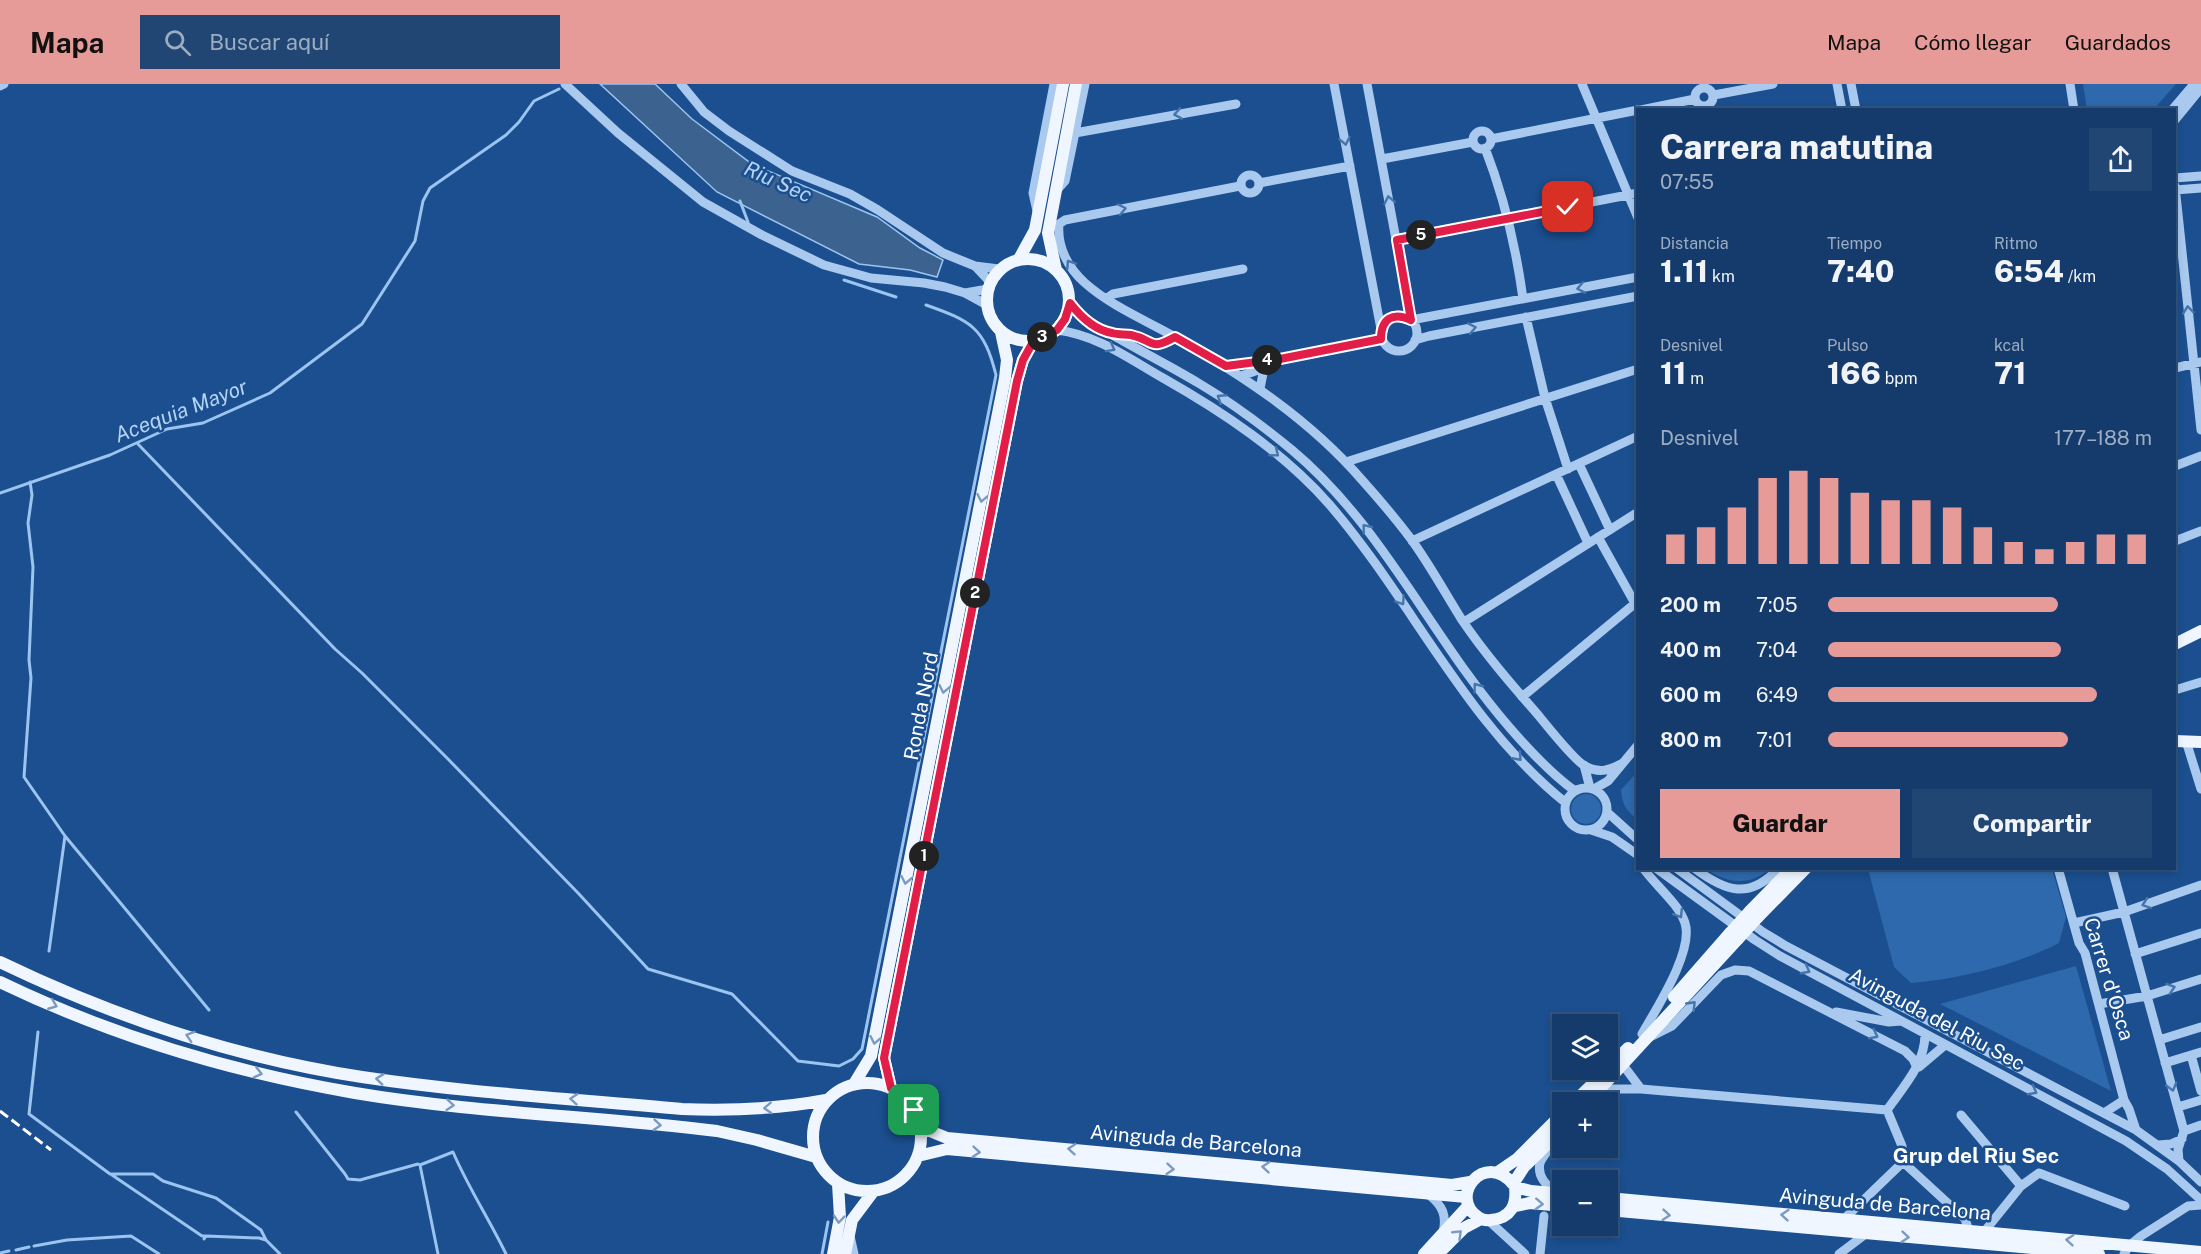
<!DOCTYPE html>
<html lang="es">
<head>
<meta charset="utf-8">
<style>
  :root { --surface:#143b6b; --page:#214673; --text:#f1f3f6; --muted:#9dadc1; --line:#33557e; --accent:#e69b98 }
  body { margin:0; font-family:"Public Sans",sans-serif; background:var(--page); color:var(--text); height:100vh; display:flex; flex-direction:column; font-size:22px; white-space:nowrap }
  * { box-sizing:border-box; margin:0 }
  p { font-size:20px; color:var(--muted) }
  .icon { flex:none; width:33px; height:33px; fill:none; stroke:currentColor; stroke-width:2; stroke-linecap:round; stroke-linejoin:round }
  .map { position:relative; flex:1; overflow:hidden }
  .drawer { position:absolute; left:1636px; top:24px; width:540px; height:762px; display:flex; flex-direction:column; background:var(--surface); border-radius:0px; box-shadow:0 3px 9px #0003,0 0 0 2px var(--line) }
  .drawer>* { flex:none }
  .fabs { position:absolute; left:1552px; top:930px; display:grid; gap:12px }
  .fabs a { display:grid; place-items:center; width:66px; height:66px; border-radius:0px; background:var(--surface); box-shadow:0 3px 9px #0003,0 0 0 2px var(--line); font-size:30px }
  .pin { position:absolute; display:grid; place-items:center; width:51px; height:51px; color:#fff; margin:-26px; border-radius:12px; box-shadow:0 3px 9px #0006 }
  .km { position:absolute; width:30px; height:30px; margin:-15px; border-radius:50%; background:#222; color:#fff; font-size:16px; line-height:30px; text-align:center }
  .round { display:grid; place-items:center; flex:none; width:63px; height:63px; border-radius:0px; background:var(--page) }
  .overview { display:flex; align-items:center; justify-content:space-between; height:102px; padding:0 24px }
  h1 { font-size:33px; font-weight:800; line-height:45px }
  .figures { display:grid; grid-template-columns:repeat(3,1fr); gap:9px; height:102px; padding:6px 24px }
  .figures div { display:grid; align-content:center }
  .figures b { font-size:30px; font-weight:800 }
  .figures small { font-size:16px; font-weight:400 }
  .figures p { font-size:16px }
  .chart { height:168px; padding:12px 24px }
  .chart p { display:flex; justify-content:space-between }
  .chart svg { width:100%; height:108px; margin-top:6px; stroke:var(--accent); stroke-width:6 }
  .action { display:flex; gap:12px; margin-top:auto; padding:12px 24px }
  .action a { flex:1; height:69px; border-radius:0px; background:var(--accent); color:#111; font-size:24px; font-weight:800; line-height:69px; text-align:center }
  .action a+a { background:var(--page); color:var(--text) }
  ul { padding:0 24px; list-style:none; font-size:20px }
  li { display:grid; grid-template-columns:96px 72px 1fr; align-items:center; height:45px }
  li i { height:15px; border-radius:8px; background:var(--accent) }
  header { display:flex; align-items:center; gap:36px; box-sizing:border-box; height:84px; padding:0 30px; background:var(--accent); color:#111 }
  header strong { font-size:28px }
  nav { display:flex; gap:33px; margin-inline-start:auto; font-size:21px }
  .search { width:420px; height:54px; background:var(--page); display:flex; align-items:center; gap:15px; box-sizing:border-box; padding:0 21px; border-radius:0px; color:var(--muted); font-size:22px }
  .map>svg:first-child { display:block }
</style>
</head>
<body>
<header>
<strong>Mapa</strong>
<div class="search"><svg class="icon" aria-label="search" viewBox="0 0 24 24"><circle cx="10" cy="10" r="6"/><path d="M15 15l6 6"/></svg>Buscar aquí</div>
<nav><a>Mapa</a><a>Cómo llegar</a><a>Guardados</a></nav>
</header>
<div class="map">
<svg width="2201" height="1170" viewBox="0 0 2201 1170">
  <rect width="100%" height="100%" fill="#1b4f8f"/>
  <path fill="#2e69ad" d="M2083 0H2176L2154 25 2087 26Z
    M1638 687V736C1627 727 1622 721 1621 706Z
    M1571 725a15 15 0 1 1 30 0a15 15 0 1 1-30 0Z
    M1706 785H1769C1750 803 1726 799 1706 785Z
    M1868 785H2052L2066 833 2059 859C2017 881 1958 895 1911 899L1894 883Z
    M2076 882 2111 1007 1940 920Z"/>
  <path fill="#3c6290" stroke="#9cc4f0" stroke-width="1.5" d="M600 0H655L692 35 752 80 877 133 920 164 943 176 937 193 910 186 859 180 717 108Z"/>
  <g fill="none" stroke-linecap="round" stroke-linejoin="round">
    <path stroke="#9cc4f0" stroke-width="3" d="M740 117 748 138
      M844 196 896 213
      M137 359 335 565 362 589 448 675 579 810 648 885 732 910 798 977 839 982 853 975 862 965 996 291C984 243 971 237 926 221
      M30 398 32 411 28 439 33 483 29 576 31 594 24 693 65 752 49 867
      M0 409 110 371 167 345 203 339 270 309 362 240 415 157 423 117 430 104 506 51 519 38 534 17 559 5
      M65 752 209 926
      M38 948 29 1030 110 1090H153L163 1097 216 1114 261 1146 266 1156
      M296 1028 345 1090 348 1095 360 1096 418 1080 420 1081 453 1068C468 1103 489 1135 506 1170
      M420 1081 438 1170
      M112 1091 202 1152H206
      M204 1155 206 1152 259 1154 266 1156 280 1170
      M34 1162 67 1156 131 1152 159 1170
      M16 1166 29 1163
      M0 1169 9 1167
      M822 1170 828 1138"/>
    <path stroke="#a9c9ee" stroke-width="9" d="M565 0 618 49 703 118 762 151 824 181 871 194 924 199 945 203 965 209 987 221
      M681 0 704 28 729 47 792 87 850 110 878 126 943 169 975 182 999 185
      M1334 0 1381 245
      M1367 0 1411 236
      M1582 0 1638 134
      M1837 0 1842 26
      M1851 0 1856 26
      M2070 0 2074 26
      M0 2 4 0
      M1695 13a9 9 0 1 1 18 0a9 9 0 1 1-18 0Z
      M1714 11 1773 0
      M1641 26 1695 15
      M2172 26 2194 0
      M2175 36 2201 4
      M1473 56a9 9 0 1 1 18 0a9 9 0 1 1-18 0Z
      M1075 49 1236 20
      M1491 55 1638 26
      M1485 64C1504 113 1516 163 1523 215
      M1382 75 1473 58
      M1241 100a9 9 0 1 1 18 0a9 9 0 1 1-18 0Z
      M2175 94 2201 92
      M1259 99 1350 82
      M1240 102 1065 136 1059 140C1057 163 1068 184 1085 199 1111 222 1145 236 1175 253 1244 292 1310 336 1362 396 1379 415 1396 435 1411 455 1430 481 1445 509 1462 536 1485 570 1512 601 1539 632 1548 643 1574 676 1585 682 1600 690 1610 686 1623 679
      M2175 102 2201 346
      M2175 106 2201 104
      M1056 107 1065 97 1085 0
      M1037 127 1033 109 1054 0
      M1397 156 1638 109
      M975 182 990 198
      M965 209 988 205
      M1106 215 1113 210 1243 185
      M1070 219C1085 238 1104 246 1125 258 1150 272 1175 285 1200 300 1232 319 1263 342 1292 366 1384 443 1432 555 1510 644 1529 666 1550 689 1575 707
      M1381 249a18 18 0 1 1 36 0a18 18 0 1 1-36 0Z
      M1526 233 1545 314 1568 385
      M1411 236 1638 193
      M1057 246C1097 251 1128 274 1163 294 1223 328 1283 368 1329 420 1412 516 1465 638 1566 719
      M1113 249C1119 250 1127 249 1133 251 1156 258 1150 267 1175 253
      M1415 256 1429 252 1638 212
      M1226 282 1280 275 1381 255
      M2175 284 2201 278
      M1241 292 1264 284
      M1260 305 1264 284 1275 278
      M1346 378 1638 285
      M1579 380 1610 446
      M2175 382 2201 372
      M1556 390 1588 459
      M1598 453 1637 523
      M1412 457 1638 352
      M2175 457 2201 447
      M1464 538 1638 428
      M2175 606 2201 598
      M1522 613 1638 517
      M2186 657 2201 705
      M1584 681 1590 704
      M1565 725a21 21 0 1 1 42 0a21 21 0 1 1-42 0Z
      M1594 705 1608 697 1638 661
      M1607 728 1638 756
      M1591 746 1612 753 1638 771
      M1656 784 1755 856 1780 872 2126 1057 2167 1085 2201 1116
      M1676 784 1763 848 1786 862 2136 1046 2179 1077 2201 1098
      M1694 784C1726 808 1749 816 1779 784
      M2058 784 2079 859 2085 869 2124 1016 2129 1025 2136 1046
      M2112 784 2184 1047 2178 1065 2179 1077
      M2074 839 2124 828 2201 801
      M2135 870 2201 849
      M2099 920 2147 912 2201 895
      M1836 928 1889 938 1901 937
      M1642 950C1656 925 1694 867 1685 839 1679 820 1655 801 1643 784
      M1650 953 1672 942 1721 891 1735 886 1749 887 1905 967 1913 975 1917 984
      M2159 956 2201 943
      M2191 971 2201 1007
      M2165 979 2201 968
      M1623 981 1641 1005
      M1919 983 1945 961
      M1601 1005H1641L1887 1026
      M2178 1023 2201 1016
      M2104 1029 2124 1016
      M1961 1031 2021 1102
      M2184 1047 2201 1041
      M2158 1061 2171 1060 2182 1055
      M1550 1062C1548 1068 1542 1073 1540 1079 1537 1092 1546 1102 1556 1107
      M1903 1078 1965 1135 1969 1147
      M1428 1110C1443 1122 1447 1131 1443 1149
      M1843 1136 1903 1078 1902 1062 1887 1026C1904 1002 1925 980 1925 950
      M1489 1137 1525 1170
      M1984 1148 2021 1102 2039 1089 2125 1122
      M850 1152 854 1170
      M1540 1170 1544 1132
      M1839 1170 1867 1149
      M2124 1170 2129 1162 2141 1152 2188 1122 2201 1121"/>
    <path stroke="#f0f6ff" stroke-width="12" d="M987 216a41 41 0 1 1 82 0a41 41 0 1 1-82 0Z
      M1019 175 1035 146 1063 0
      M1056 186 1048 149 1076 0
      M2175 560 2201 547
      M2175 657 2201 658
      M1750 827 1792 784
      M1758 833 1806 784
      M0 878C114 933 237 974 362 993 468 1009 576 1015 682 1025 731 1027 778 1025 826 1016
      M0 898C112 952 232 988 355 1009 474 1029 597 1032 717 1047L757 1056 816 1073
      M1674 913 1730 849
      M1608 984 1628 964
      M813 1053a54 54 0 1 1 108 0a54 54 0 1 1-108 0Z
      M854 1000 871 972 1005 294 1007 276 1001 248
      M891 1004 884 974 1017 297 1023 276 1033 258
      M1574 1018 1607 986
      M1588 1018 1738 855
      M920 1043 947 1054 1452 1101 1470 1098
      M1563 1045 1524 1083 1513 1100C1484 1066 1448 1113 1478 1133 1482 1136 1486 1137 1491 1136 1511 1134 1517 1121 1515 1103L1531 1107 1563 1110
      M918 1072 947 1065 1466 1113
      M1498 1088 1517 1075 1563 1029
      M1608 1114 2201 1168
      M1515 1122 1530 1119 1563 1122
      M1608 1126 2099 1170
      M833 1170 840 1133 838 1100
      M845 1170 852 1136 873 1108
      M1424 1170 1468 1122
      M1438 1170 1464 1144 1481 1135"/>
    <path stroke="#fff" stroke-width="3" stroke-dasharray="10 4.5" stroke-linecap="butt" d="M0 1027 51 1066"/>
    <path stroke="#f0f6ff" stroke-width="12" d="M1730 849 1750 827
      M1738 855 1758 833"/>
  </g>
  <defs><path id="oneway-chevron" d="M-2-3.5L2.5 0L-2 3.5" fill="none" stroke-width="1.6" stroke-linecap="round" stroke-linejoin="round" transform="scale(1.5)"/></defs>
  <g stroke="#4674ac">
    <use href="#oneway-chevron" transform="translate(1178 30) rotate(170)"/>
    <use href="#oneway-chevron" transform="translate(1345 57) rotate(79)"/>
    <use href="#oneway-chevron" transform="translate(1389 116) rotate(-101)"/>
    <use href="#oneway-chevron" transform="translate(1122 125) rotate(-11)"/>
    <use href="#oneway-chevron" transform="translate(1070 180) rotate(-123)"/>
    <use href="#oneway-chevron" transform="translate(1581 204) rotate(169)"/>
    <use href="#oneway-chevron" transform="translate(2188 226) rotate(-96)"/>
    <use href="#oneway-chevron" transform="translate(1472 244) rotate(-11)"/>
    <use href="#oneway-chevron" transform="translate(1111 264) rotate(29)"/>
    <use href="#oneway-chevron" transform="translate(1221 314) rotate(-147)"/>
    <use href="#oneway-chevron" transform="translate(1275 369) rotate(39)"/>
    <use href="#oneway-chevron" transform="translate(1366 444) rotate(-129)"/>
    <use href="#oneway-chevron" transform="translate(1401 517) rotate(56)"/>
    <use href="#oneway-chevron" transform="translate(1477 603) rotate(-127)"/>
    <use href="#oneway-chevron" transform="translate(1518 673) rotate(48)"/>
    <use href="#oneway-chevron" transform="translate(2146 820) rotate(161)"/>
    <use href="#oneway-chevron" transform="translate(1679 830) rotate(58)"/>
    <use href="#oneway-chevron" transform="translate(1806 886) rotate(28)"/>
    <use href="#oneway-chevron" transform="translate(2171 904) rotate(-18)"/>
    <use href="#oneway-chevron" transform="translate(1692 921) rotate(-46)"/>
    <use href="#oneway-chevron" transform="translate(1874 951) rotate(27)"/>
    <use href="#oneway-chevron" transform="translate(2172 1003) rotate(75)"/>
    <use href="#oneway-chevron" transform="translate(2033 1007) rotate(28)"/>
  </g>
  <g stroke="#7b9ac1">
    <use href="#oneway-chevron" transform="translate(982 414) rotate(101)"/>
    <use href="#oneway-chevron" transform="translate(944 605) rotate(101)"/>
    <use href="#oneway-chevron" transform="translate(906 796) rotate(101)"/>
    <use href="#oneway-chevron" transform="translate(53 921) rotate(22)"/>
    <use href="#oneway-chevron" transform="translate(190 952) rotate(-162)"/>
    <use href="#oneway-chevron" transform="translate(875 956) rotate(101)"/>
    <use href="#oneway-chevron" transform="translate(258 989) rotate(14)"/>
    <use href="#oneway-chevron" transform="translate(380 995) rotate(-173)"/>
    <use href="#oneway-chevron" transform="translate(574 1015) rotate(-175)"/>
    <use href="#oneway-chevron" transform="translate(450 1021) rotate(5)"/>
    <use href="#oneway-chevron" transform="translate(768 1024) rotate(177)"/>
    <use href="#oneway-chevron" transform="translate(657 1041) rotate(5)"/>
    <use href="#oneway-chevron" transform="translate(1072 1065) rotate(-175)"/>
    <use href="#oneway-chevron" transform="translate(976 1068) rotate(5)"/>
    <use href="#oneway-chevron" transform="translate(1266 1083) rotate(-175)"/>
    <use href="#oneway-chevron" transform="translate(1170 1085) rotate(5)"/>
    <use href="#oneway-chevron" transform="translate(1539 1120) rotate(3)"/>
    <use href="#oneway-chevron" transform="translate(1666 1131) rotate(5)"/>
    <use href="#oneway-chevron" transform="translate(1785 1131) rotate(-175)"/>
    <use href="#oneway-chevron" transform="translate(839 1135) rotate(95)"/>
    <use href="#oneway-chevron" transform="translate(1458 1150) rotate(-44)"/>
    <use href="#oneway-chevron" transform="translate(1905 1153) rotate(5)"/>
    <use href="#oneway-chevron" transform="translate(2070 1156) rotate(-175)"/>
  </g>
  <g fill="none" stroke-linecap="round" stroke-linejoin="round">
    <defs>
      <path id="route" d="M914 1026 902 1012 891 1004 884 974 1017 297 1023 276 1033 258 1057 246 1065 235 1070 219C1080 232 1095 246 1112 249 1118 251 1125 250 1131 251 1155 256 1148 268 1175 253L1226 282 1280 275 1381 255C1381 234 1393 228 1411 236L1397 156 1568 123"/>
    </defs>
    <use href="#route" stroke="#fff" stroke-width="12"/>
    <use href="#route" stroke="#e11d48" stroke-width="8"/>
  </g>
  <g text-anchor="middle" stroke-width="5" stroke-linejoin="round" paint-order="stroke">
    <g font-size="20" fill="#fff" stroke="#1b4f8f">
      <text transform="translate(921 622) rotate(-79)" y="7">Ronda Nord</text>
      <text transform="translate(2109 895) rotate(73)" y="7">Carrer d'Osca</text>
      <text transform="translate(1937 935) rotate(28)" y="7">Avinguda del Riu Sec</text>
      <text transform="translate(1196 1057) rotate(5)" y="7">Avinguda de Barcelona</text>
      <text transform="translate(1885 1120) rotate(5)" y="7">Avinguda de Barcelona</text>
    </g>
    <g font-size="21" font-style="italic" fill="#b5d3f5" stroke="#1b4f8f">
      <text transform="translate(778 98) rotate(24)" y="7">Riu Sec</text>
      <text transform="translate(181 327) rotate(-21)" y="7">Acequia Mayor</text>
    </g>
    <g font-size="21" font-weight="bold" fill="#fff" stroke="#1b4f8f">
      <text x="1976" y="1079">Grup del Riu Sec</text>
    </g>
  </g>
</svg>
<div class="fabs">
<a><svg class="icon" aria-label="layers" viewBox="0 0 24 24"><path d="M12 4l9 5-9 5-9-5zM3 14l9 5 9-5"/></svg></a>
<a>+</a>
<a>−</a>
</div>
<div class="pin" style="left:914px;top:1026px;background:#1e9e55"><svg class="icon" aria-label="arrive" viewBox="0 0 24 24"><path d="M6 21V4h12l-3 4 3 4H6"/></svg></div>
<div class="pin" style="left:1568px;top:123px;background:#d93025"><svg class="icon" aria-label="check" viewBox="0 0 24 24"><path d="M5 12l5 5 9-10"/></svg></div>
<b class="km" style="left:924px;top:772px">1</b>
<b class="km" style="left:975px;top:509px">2</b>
<b class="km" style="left:1042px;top:253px">3</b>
<b class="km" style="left:1267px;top:276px">4</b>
<b class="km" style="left:1421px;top:151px">5</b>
<section class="drawer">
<div class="overview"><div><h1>Carrera matutina</h1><p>07:55</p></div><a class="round"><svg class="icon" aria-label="share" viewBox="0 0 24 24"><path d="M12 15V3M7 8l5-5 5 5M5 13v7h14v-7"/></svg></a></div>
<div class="figures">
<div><p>Distancia</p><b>1.11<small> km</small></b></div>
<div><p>Tiempo</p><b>7:40</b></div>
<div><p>Ritmo</p><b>6:54<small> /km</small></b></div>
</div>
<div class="figures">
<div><p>Desnivel</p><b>11<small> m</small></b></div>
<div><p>Pulso</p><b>166<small> bpm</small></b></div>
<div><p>kcal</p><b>71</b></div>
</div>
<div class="chart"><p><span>Desnivel</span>177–188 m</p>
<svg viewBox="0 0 160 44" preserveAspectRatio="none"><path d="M5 44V32M15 44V29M25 44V21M35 44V9M45 44V6M55 44V9M65 44V15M75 44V18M85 44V18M95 44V21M105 44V29M115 44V35M125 44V38M135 44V35M145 44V32M155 44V32"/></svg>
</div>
<ul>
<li><b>200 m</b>7:05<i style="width:71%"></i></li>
<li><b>400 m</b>7:04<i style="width:72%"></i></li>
<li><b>600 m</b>6:49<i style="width:83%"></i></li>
<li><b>800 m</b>7:01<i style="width:74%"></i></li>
</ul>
<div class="action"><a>Guardar</a><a>Compartir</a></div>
</section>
</div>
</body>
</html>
